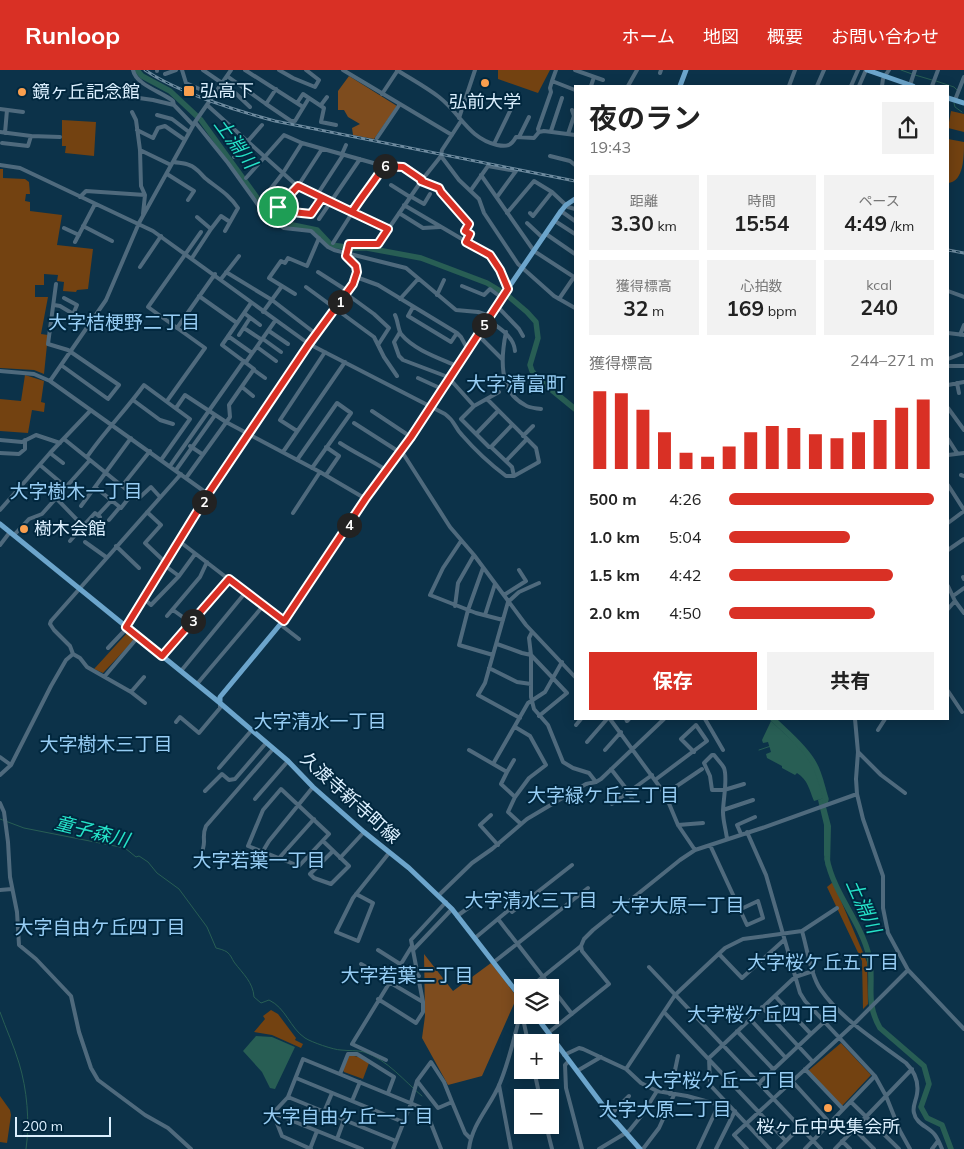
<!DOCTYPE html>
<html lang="ja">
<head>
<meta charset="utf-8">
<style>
  :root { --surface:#fff; --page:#f2f2f2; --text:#222; --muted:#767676; --accent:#d93025 }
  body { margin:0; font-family:Mulish,"Noto Sans JP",sans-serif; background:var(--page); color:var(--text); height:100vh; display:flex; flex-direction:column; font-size:19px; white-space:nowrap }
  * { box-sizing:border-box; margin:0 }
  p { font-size:16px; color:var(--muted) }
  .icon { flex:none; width:28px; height:28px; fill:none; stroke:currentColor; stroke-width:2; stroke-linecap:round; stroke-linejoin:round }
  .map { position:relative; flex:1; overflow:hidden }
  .panel { position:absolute; left:574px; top:15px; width:375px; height:635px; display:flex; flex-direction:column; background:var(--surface); border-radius:0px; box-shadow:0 2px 12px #0003 }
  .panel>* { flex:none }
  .tools { position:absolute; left:514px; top:909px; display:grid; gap:10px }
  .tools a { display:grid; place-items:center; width:45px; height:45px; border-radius:0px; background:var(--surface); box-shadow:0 2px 12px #0003; font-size:25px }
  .scale { position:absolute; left:15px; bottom:12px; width:96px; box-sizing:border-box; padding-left:5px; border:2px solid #dbeffe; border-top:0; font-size:14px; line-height:18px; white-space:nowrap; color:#dbeffe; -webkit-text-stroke:4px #01273e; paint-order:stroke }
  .pin { position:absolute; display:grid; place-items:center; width:42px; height:42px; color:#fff; margin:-21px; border:2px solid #fff; border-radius:50%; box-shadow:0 1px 5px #0007 }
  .km { position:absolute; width:25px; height:25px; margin:-12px; border-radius:50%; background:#222; color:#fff; font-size:14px; line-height:25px; text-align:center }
  .round { display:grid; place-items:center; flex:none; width:52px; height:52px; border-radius:0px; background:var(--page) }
  .headline { display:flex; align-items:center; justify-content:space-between; height:85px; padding:0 15px }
  h1 { font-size:28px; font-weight:700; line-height:38px }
  .metrics { display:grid; grid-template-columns:repeat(3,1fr); gap:8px; height:85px; padding:5px 15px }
  .metrics div { display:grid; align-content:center; border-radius:0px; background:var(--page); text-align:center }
  .metrics b { font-size:21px; font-weight:700 }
  .metrics small { font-size:14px; font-weight:400 }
  .metrics p { font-size:14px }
  .chart { height:140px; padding:10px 15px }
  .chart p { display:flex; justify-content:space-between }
  .chart svg { width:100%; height:90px; margin-top:5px; stroke:var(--accent); stroke-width:6 }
  .primary-button { display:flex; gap:10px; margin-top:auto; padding:10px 15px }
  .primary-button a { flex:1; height:58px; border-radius:0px; background:var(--accent); color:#fff; font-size:20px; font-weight:700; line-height:58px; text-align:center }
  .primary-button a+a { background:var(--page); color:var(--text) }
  ul { padding:0 15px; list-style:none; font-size:16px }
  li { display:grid; grid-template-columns:80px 60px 1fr; align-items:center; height:38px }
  li i { height:12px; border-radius:6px; background:var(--accent) }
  header { display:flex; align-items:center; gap:30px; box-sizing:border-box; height:70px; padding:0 25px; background:var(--accent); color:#fff }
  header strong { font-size:24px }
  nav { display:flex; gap:28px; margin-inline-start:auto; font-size:18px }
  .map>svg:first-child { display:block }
</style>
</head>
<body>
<header>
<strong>Runloop</strong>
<nav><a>ホーム</a><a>地図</a><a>概要</a><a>お問い合わせ</a></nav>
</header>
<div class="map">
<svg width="964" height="1079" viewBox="0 0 964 1079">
  <rect width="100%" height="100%" fill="#0c3249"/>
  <path fill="#734211" d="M498 0H550L538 23 498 9Z
    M951 41 964 44V62L948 58Z
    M62 50 96 52 94 86 65 83 66 76H62Z
    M948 69 964 72C964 86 964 112 948 113Z
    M0 99H3V108L25 109 29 112 30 124H26L25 131 30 132V141L62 145 57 175 93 179 88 219 77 220 76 222 63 221 64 212 57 211 58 205 44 204V215H35V227H48L41 264 48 265 44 304 34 300 0 298Z
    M25 305 44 311 41 332 45 333 44 342 32 340 28 363 0 361V329L21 331Z
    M127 563 135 569 103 603 94 599Z
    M833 812 867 892 868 934 863 939 862 891 827 817Z
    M271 940 278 944 296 968 295 970 303 974 301 978 272 965 254 962 265 949 263 946Z
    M841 973 871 1005 842 1036 808 1001Z
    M349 985 359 987 369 993 363 1009 344 1002 343 1000Z
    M0 1026 10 1040 11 1045 7 1073 0 1072Z"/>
  <path fill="#7e4c1e" d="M349 6 397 36 374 69 353 65 352 58 360 54 348 47 344 40H338V21Z
    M424 884 453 921 491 893 517 927 482 1006 448 1015 422 968 425 946Z"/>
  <path fill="#285e54" d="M771 651 806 683 812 691 827 732 826 737 831 756 830 796 826 797 824 785V755L818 730 824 728 814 731C809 719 808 710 797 703L795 705 782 698V696L767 688 766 684 771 682 768 672 763 673 762 670Z
    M256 966 272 967 295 977 275 1019 270 1018 262 1002 243 981Z"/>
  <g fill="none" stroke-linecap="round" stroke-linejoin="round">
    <path stroke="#285e54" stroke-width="1" d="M901 0 912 4
      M915 5 932 10
      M936 11 954 17 957 20
      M954 33 955 37 962 42
      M759 680 771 676
      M0 749 24 758 125 778 136 787 139 786 148 792 157 803 179 819 207 857 216 878C220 879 224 880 227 882 231 885 232 889 234 892 243 904 253 912 254 927L261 933 269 930C286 938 290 958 305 968 311 972 334 980 341 980 349 981 357 980 364 982 388 990 404 1011 422 1026
      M0 942C6 959 14 976 19 993 27 1019 30 1052 26 1079"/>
    <path stroke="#285e54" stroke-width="5.5" d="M137 0 142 6 170 21 201 50 266 140 283 153 317 160 331 175 354 178H367L421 188 487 213 507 225 527 242 536 252 538 268 530 295 532 301 542 312 575 339
      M773 649C786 662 803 675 813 692 820 703 822 717 826 729L825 733
      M827 789C834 824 861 852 869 886 875 913 864 930 880 958L924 996 929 1014 921 1037 927 1048 942 1055 951 1079"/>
    <path stroke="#4f6a7d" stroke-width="4" d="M133 0C136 15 162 22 173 31L174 35 193 55
      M182 0 186 13 213 25
      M203 0 222 13
      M245 0 303 37
      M279 0 293 8 315 17 319 10 306 0
      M343 0 452 65
      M397 0C411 9 426 17 439 27 461 44 468 68 497 75 507 77 511 76 516 67L534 68 539 62 538 59 551 22 550 18 552 11 575 20
      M575 0 603 10
      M157 1V0
      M660 3 661 0
      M165 4 176 0
      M227 6 266 34 276 19
      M224 10 230 18 250 37
      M552 11 556 0
      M910 15 915 0
      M591 16 594 7
      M628 16 637 0
      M789 16 795 0
      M817 16 824 0
      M851 16 858 0
      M859 16 866 0
      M882 16 883 9 889 0
      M932 16 938 0
      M382 24 398 0
      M132 27 153 30 174 35
      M955 30 964 7
      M297 33 303 24 324 38 321 52 336 55
      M266 34 291 51H295L309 28
      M207 35 294 113 388 159
      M321 35 327 27
      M0 39 23 42
      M132 42 136 50 140 80 141 116 145 125 143 144
      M157 45 172 49 189 62
      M459 48 475 0
      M195 52 228 93 266 146 284 158 311 161 328 177 334 180 406 198 456 240 478 242 490 246
      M137 60 153 68 158 58 165 56 185 70
      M551 61 562 28
      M0 62 31 66 60 67
      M539 62 544 61 575 65
      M5 63 7 40
      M568 64 574 46 572 40
      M519 67 529 47
      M377 68 400 34
      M2 73 28 76 31 66
      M494 74 512 37
      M322 79 296 119 278 137 292 142 311 144 322 128
      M140 80 171 95
      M342 84 346 75
      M441 86 459 110 479 129 484 143 518 194 554 226 575 238
      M550 86 570 91 575 95
      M234 87 262 55
      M174 92C178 93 185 93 189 95 196 97 200 103 205 108 217 118 229 124 238 138L225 161
      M0 95 20 98 153 161 309 274 445 344C456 352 454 357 462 365 475 380 490 394 506 406H514
      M167 104 194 121 188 130
      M481 105 534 181 574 207 559 229
      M246 108 284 65 302 73 384 96 403 97 422 110
      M421 111 439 118 441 123 469 154 465 161 470 165 466 172
      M391 115 410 127
      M471 120 488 96 516 101 497 127
      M317 125 343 85
      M410 126 424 134 430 124
      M80 127 86 121 145 125
      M262 130 283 103 302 73
      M404 135 489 185 500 200 508 219
      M561 141 575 151
      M399 143 423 158 440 157
      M507 143 534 111 552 122 568 137 575 139
      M530 143 533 146 552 122
      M319 149 360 89
      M555 151 575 164
      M527 153 543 168
      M83 156 112 171
      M64 158 79 165
      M211 159 221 146 230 152
      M546 164 575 184
      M75 172 95 134
      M333 173 361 129 371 117 384 96
      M346 182 349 174H378L422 110 441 86 442 80 461 51
      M192 188 211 159 197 147
      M140 197 161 166
      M226 202 272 230 316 264
      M318 202 346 220 348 225 374 244 389 258 378 275
      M356 207 378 215 457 263 461 267 468 280
      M221 209 239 186
      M56 214 48 274 68 280 119 315 108 329 61 295
      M282 216 295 224
      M462 216 484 225 490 219 502 228
      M306 217 374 267 384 287 397 306
      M948 221 964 227
      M437 225 444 210
      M199 226 237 253
      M64 228 77 235 74 242 76 245
      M400 229 418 209
      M54 235 60 236 90 254
      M497 236 519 259 523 266
      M413 237 408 246 451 272 457 263
      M263 242 282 216 269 208 281 191 285 193 288 188 307 196 319 168
      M244 243 260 255
      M395 245C398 251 398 259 401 264 414 280 439 288 457 296
      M488 250C499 258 514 266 515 281
      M177 258 215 204
      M244 258 262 270
      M269 261 288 274
      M400 262 394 272 399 286 403 290 448 307 474 336
      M506 262C501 287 498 321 525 335 529 338 535 338 541 339
      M948 263 964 265
      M239 265 250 248
      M478 265 502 289
      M960 265 964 255
      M228 266 252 283
      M263 269 281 282
      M257 277 276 291
      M948 289 961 284
      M246 292 275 251
      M948 296H964
      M254 300 265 308
      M0 301 34 304 50 311 208 424
      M418 308 442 319
      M50 311 106 230 139 153 195 52 231 0
      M957 313 959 323
      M948 315 964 312
      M242 317 253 326
      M487 329 536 378 539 392 514 406 512 397 491 377H489L461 349 474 336 499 322
      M133 330 160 350 173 354
      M167 331 205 278 148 237 201 162
      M176 338 185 325 226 352 320 402 366 429
      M948 338 964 360
      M372 341 411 367
      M354 353 404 385 450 457 474 485 526 555 575 607
      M297 361 280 350 325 282
      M476 364 498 341
      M523 366 533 356
      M131 368 95 417 121 438 132 424
      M948 369 957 383
      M0 370 22 372 36 365 60 373
      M340 373C355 383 371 390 386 400
      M190 376 202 384
      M491 377 512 355
      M283 382 345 292
      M0 383 19 384 25 379V370
      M50 383 63 393
      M948 385 964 383
      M87 387C104 362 126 340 144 315L190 349 161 390
      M90 390 138 429 151 417 160 427
      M297 390 337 333 351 343 312 398
      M506 391 527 369
      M40 395 66 417
      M170 396 244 291
      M176 400 215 345
      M326 405 339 386 326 377
      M961 405 964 406
      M186 408 230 347 229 335 254 299 222 275 251 233
      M948 415 964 440
      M122 416 150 381
      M56 428 83 456 95 443 100 447
      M81 436 95 417
      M0 440 50 383 91 340
      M147 442 161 455 145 473 166 493
      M293 443 320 402
      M98 445 111 431
      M109 450 120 437
      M948 453 964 441
      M14 465 29 449 42 444 90 390 64 369
      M70 471 83 456
      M179 471 283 551
      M461 471 443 498 430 525 476 543 503 550
      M85 472 106 487
      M0 475 10 462
      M116 476 139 498
      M948 480 964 469
      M164 495 179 506 195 484
      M483 498 468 540 459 575 493 585
      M963 507 964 509
      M948 516 955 531 964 543
      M504 525 526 511 519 500
      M953 526 964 518
      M143 528 151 535 179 506
      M455 536 458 513 474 485
      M948 539 955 531
      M173 540 191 553
      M485 545 495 514
      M167 546 200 507 207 492
      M281 555 299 569
      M125 557 208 424 309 274 353 214 357 202 356 196 346 185V182
      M532 562 529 568 531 585V627L534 639 548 655 563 692 573 698 589 703 596 712
      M497 574 522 583 531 585 567 623 539 646
      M108 578 127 558
      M162 586 229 509
      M489 598 517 612 531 614
      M181 601 245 523
      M105 606 138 567
      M197 614 263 536
      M948 621 962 642
      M131 622 144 607
      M145 633 131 622 87 597 80 588 73 584 70 576 54 560 50 554 51 551 181 404
      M520 648 478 625 485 613 508 532 519 522 539 513
      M610 649 665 724 678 755 695 780
      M626 649 627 651 629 649
      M705 649 723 680
      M855 649 858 682 856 709 857 724 863 749 883 806V838L888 863 908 900 964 959
      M176 652 180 647 199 663 220 638V633
      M576 655 581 649
      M515 657 530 666 546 695 529 708 515 727
      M878 660 885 649
      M587 672 607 649
      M469 680 507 702 501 714 515 727 508 742 521 754
      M605 680 621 662
      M858 682 881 705 905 723
      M0 687 11 695
      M493 694 528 633 545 622 562 592
      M219 698 251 661
      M611 699 628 721 633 731
      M507 702 514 690
      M0 705 11 695 51 616 66 590 73 584
      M655 710 707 671 696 655 681 669 694 682
      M281 719 329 764 299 796 248 776 263 740Z
      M205 721 222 704 229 710 235 709 266 673
      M665 724 702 699
      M255 729 288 691
      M0 733 4 742 8 772 10 807 17 842 19 875 36 889 71 926 79 962 91 998 98 1010 145 1045 168 1058 191 1079
      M612 734 652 705
      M723 740 753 730
      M491 745 480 755 498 775
      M678 755 703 753
      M747 762 766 805 800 923 805 931 875 1006 886 1026 900 1061 910 1079
      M741 764 737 755 755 747
      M727 769C726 760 723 751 723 742 723 730 728 708 724 698 722 694 717 689 714 685H712L704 693 710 706 712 720H724L744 714
      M323 771 349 796 331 814 314 808 310 804 333 781
      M710 775 747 855 763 848 758 831 741 839
      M263 781 269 771 313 717
      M280 787 314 749
      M340 788 364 762
      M202 789C201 783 204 778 204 772 204 765 203 763 206 756L273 679
      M0 820 12 819
      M356 824 373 833 358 871 336 862 353 828 389 783
      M439 825 472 793 492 779 527 749 586 714 596 712 601 709 664 649
      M457 846 471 836
      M498 849 572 944
      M802 861C807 878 811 906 821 920 841 949 878 972 906 993 914 1001 919 1012 917 1024 916 1031 912 1037 914 1043 916 1054 929 1057 935 1065 938 1069 940 1074 942 1079
      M475 868 510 839 512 842 572 795
      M378 880 400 894
      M413 880 452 839
      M719 884 742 908 784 870
      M494 892 588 818
      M361 894 390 911
      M400 895 419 906
      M649 897 821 1079
      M389 912 423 932
      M529 918 581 876 584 869 593 860 680 790 695 780 762 758 857 724
      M775 926 811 964 824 952
      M378 929 416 953 423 942V932L411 870 446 832
      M762 937 813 992
      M664 942 786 1071
      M522 944 528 972
      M750 949 785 987
      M737 961 773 999
      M548 963 609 914 582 881 581 876
      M564 985 579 978 583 979 626 999 641 1013 657 1021 687 1026 731 1038
      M386 990 352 974 412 876
      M569 991 565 995 566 1018 582 1079
      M626 999 675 925 725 878 743 869 802 861 837 838
      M805 999 843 1039
      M534 1000 540 1028
      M577 1001 601 987
      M340 1004 348 984H357L394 1007 388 1023
      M296 1008 403 1052
      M792 1011 830 1053
      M759 1013 811 964
      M499 1015 511 1079
      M670 1024 678 986
      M288 1027 396 1071
      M352 1031 360 1012
      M452 1032 465 1063 470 1068
      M851 1032 899 1079
      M324 1042 332 1023
      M273 1043 288 1027 303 989 420 1037 430 1051 441 1079
      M273 1043 362 1079
      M273 1043 282 1066 311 1079
      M610 1045 629 1026
      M546 1055 552 1079
      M854 1059 874 1079
      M337 1069 344 1050
      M842 1071 850 1079
      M310 1079 317 1061
      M393 1079 410 1036 417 1011 431 992 444 1012 452 1032 438 1038 417 1011
      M469 1079C472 1053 491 1036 500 1013 510 989 515 963 522 938
      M599 1079 629 1061 642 1045 657 1021
      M643 1079 659 1058 674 1025
      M698 1079 719 1034
      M716 1079 735 1041
      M747 1079 734 1065 854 954 908 900
      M770 1079 710 1015 709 988 795 907 813 901
      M778 1079 800 1057
      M805 1079 875 1006
      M835 1079 912 999
      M932 1079 938 1071"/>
    <path stroke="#6ca5cc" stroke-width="5" d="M867 0 913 16
      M680 16 686 0
      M948 28 964 33
      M0 454 220 633 288 691 313 717 364 762 409 798 452 839 522 929
      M220 633V627L283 551 366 429 411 367 507 220 561 141 566 135 575 129
      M535 945 610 1045 640 1079"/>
    <defs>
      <path id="rail" d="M145 0C177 22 237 41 275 51L575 111
        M948 180 964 183"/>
    </defs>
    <use href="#rail" stroke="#6d8a9e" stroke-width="3"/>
    <use href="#rail" stroke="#01273e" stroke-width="1" stroke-dasharray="4" stroke-linecap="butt"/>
  </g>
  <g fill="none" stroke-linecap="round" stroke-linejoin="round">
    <defs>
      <path id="route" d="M278 137 292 142 311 144 322 128 388 159 378 174H349L346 186 356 196 357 202 353 214 309 274 208 424 126 557 162 586 229 509 284 551 366 428 411 367 508 219 500 200 490 185 466 172 470 164 465 161 469 154 441 122 439 118 421 111 422 110 403 97 384 96C374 112 362 126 352 142L298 116 278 137"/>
    </defs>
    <use href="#route" stroke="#fff" stroke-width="10"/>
    <use href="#route" stroke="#d93025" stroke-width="6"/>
  </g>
  <g fill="#fa9f4e" stroke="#01273e" stroke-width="2">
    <circle cx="485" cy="13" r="5"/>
    <rect x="183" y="15" width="12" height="12" rx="2.5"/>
    <circle cx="22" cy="22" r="5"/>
    <circle cx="24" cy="459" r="5"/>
    <circle cx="828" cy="1038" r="5"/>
  </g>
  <g text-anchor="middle" stroke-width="4" stroke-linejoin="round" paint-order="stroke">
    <g font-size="18" fill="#dbeffe" stroke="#01273e" text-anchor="start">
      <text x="200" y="27">弘高下</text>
      <text x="32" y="28">鏡ヶ丘記念館</text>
      <text x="485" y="38" text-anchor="middle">弘前大学</text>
      <text x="34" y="465">樹木会館</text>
      <text x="828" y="1063" text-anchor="middle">桜ヶ丘中央集会所</text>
    </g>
    <g font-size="18" fill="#dbeffe" stroke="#01273e">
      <text transform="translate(350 728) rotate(42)" y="6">久渡寺新寺町線</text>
    </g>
    <g font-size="19" font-style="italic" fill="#25e3c8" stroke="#01273e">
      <text transform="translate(236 73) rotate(54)" y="7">土淵川</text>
      <text transform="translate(92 761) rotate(14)" y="7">童子森川</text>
      <text transform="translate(864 836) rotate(66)" y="7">土淵川</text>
    </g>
    <g font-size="19" fill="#97cdf4" stroke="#01273e">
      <text x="124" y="259">大字桔梗野二丁目</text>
      <text x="76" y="428">大字樹木一丁目</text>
      <text x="320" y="658">大字清水一丁目</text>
      <text x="106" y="681">大字樹木三丁目</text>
      <text x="603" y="732">大字緑ケ丘三丁目</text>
      <text x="259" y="797">大字若葉一丁目</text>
      <text x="531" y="837">大字清水三丁目</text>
      <text x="678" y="842">大字大原一丁目</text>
      <text x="100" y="864">大字自由ケ丘四丁目</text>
      <text x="823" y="899">大字桜ケ丘五丁目</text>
      <text x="407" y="912">大字若葉二丁目</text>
      <text x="763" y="951">大字桜ケ丘四丁目</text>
      <text x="720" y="1017">大字桜ケ丘一丁目</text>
      <text x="665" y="1046">大字大原二丁目</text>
      <text x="348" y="1053">大字自由ケ丘一丁目</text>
    </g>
    <g font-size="20" fill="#97cdf4" stroke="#01273e">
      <text x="516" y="321">大字清富町</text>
    </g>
  </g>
</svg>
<div class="tools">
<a><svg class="icon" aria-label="layers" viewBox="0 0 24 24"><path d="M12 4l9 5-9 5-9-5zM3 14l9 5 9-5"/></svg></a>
<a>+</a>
<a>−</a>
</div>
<div class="scale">200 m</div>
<div class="pin" style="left:278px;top:137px;background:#1e9e55"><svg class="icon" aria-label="arrive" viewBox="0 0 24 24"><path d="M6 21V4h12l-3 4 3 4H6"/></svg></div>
<b class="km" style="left:340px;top:232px">1</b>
<b class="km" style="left:204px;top:432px">2</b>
<b class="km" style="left:193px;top:551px">3</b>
<b class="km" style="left:349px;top:455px">4</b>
<b class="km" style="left:484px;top:255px">5</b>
<b class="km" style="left:385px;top:96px">6</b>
<section class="panel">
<div class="headline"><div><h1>夜のラン</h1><p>19:43</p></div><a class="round"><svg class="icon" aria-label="share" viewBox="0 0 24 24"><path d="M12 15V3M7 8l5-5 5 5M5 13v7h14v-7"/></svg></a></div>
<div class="metrics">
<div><p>距離</p><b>3.30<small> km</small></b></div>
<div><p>時間</p><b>15:54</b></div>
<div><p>ペース</p><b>4:49<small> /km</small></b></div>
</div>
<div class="metrics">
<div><p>獲得標高</p><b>32<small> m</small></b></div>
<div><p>心拍数</p><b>169<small> bpm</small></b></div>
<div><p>kcal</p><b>240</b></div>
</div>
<div class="chart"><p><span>獲得標高</span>244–271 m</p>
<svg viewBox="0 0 160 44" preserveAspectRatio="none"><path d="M5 44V6M15 44V7M25 44V15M35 44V26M45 44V36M55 44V38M65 44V33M75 44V26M85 44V23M95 44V24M105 44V27M115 44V29M125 44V26M135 44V20M145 44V14M155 44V10"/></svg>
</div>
<ul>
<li><b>500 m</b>4:26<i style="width:100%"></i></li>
<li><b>1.0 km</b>5:04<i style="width:59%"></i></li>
<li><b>1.5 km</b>4:42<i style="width:80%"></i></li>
<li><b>2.0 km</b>4:50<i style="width:71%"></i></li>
</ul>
<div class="primary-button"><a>保存</a><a>共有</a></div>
</section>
</div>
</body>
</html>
